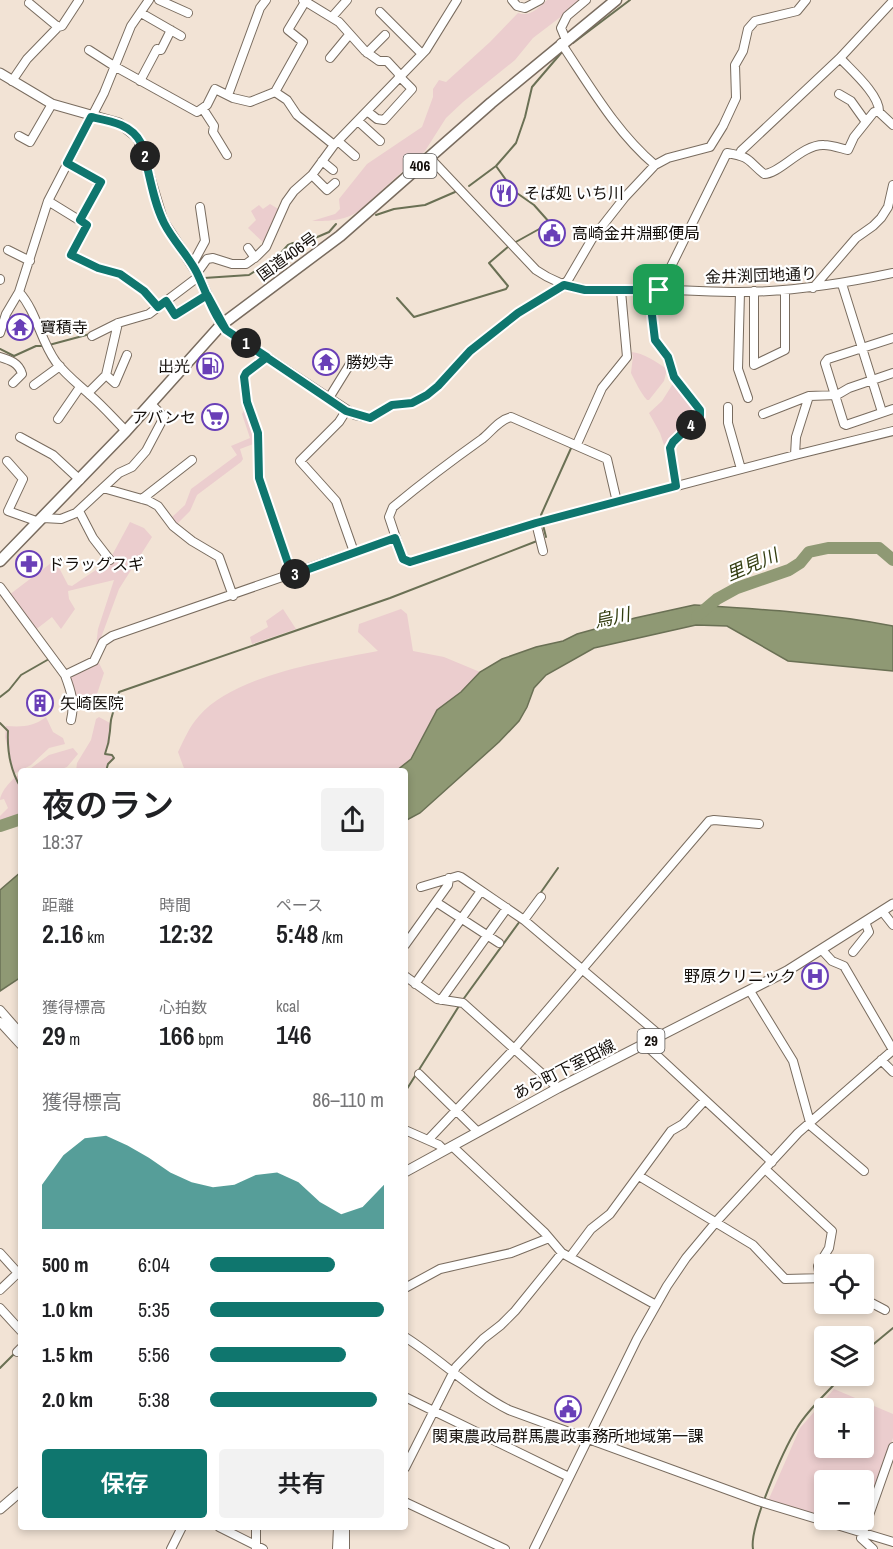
<!DOCTYPE html>
<html lang="ja">
<head>
<meta charset="utf-8">
<style>
  :root { --surface:#fff; --page:#f2f2f2; --text:#202124; --muted:#757577; --accent:#0f766e }
  body { margin:0; font-family:"Archivo Narrow","Noto Sans JP",sans-serif; background:var(--page); color:var(--text); height:100vh; display:flex; flex-direction:column; font-size:22px; white-space:nowrap }
  * { box-sizing:border-box; margin:0 }
  p { font-size:20px; color:var(--muted) }
  .icon { flex:none; width:33px; height:33px; fill:none; stroke:currentColor; stroke-width:2; stroke-linecap:round; stroke-linejoin:round }
  .map { position:relative; flex:1; overflow:hidden }
  .details { position:absolute; left:18px; top:768px; width:390px; height:762px; display:flex; flex-direction:column; background:var(--surface); border-radius:6px; box-shadow:0 3px 9px #0003 }
  .details>* { flex:none }
  .tools { position:absolute; left:814px; top:1254px; display:grid; gap:12px }
  .tools a { display:grid; place-items:center; width:60px; height:60px; border-radius:6px; background:var(--surface); box-shadow:0 3px 9px #0003; font-size:30px }
  .pin { position:absolute; display:grid; place-items:center; width:51px; height:51px; color:#fff; margin:-26px; border-radius:12px; box-shadow:0 3px 9px #0006 }
  .km { position:absolute; width:30px; height:30px; margin:-15px; border-radius:50%; background:#222; color:#fff; font-size:16px; line-height:30px; text-align:center }
  .round { display:grid; place-items:center; flex:none; width:63px; height:63px; border-radius:6px; background:var(--page) }
  .head { display:flex; align-items:center; justify-content:space-between; height:102px; padding:0 24px }
  h1 { font-size:33px; font-weight:600; line-height:45px }
  .stats { display:grid; grid-template-columns:repeat(3,1fr); gap:9px; height:102px; padding:6px 24px }
  .stats div { display:grid; align-content:center }
  .stats b { font-size:26px; font-weight:600 }
  .stats small { font-size:16px; font-weight:400 }
  .stats p { font-size:16px }
  .chart { height:168px; padding:12px 24px }
  .chart p { display:flex; justify-content:space-between }
  .chart svg { width:100%; height:108px; margin-top:6px; fill:var(--accent); opacity:.7 }
  .action { display:flex; gap:12px; margin-top:auto; padding:12px 24px }
  .action a { flex:1; height:69px; border-radius:6px; background:var(--accent); color:#fff; font-size:24px; font-weight:600; line-height:69px; text-align:center }
  .action a+a { background:var(--page); color:var(--text) }
  ul { padding:0 24px; list-style:none; font-size:20px }
  li { display:grid; grid-template-columns:96px 72px 1fr; align-items:center; height:45px }
  li i { height:15px; border-radius:8px; background:var(--accent) }
  .map>svg:first-child { display:block }
</style>
</head>
<body>
<div class="map">
<svg width="893" height="1549" viewBox="0 0 893 1549">
  <rect width="100%" height="100%" fill="#f2e3d5"/>
  <path fill="#ebcdce" fill-rule="evenodd" d="M547 0H580L571 9 533 38 515 60 463 102 446 118 425 151 361 209C347 221 330 221 312 221L335 214 340 209 339 199 367 164 422 127 433 97V89L439 80 446 82 490 42 518 13C531 17 538 8 547 0Z
    M270 204 280 210 265 244 248 228 256 220 251 211 259 205 263 209Z
    M631 352C644 353 656 362 667 369L664 381 649 400H647C640 392 636 383 631 373L633 356Z
    M674 382 696 410V414L664 445 660 433 649 413 662 401Z
    M246 407 256 443 240 449 243 459 241 462 197 495 190 511 176 525 171 518 185 505 191 489 237 455 231 446 250 438 242 414Z
    M130 522 144 528 152 537 119 589 95 654 98 629 114 580 68 591 69 599 75 609 61 629 52 617 34 631 9 595 55 560 68 585 72 586 109 561Z
    M283 609 296 629 252 644 250 637 268 627 266 621Z
    M401 609 407 614 413 651 444 657 480 672 461 692 437 710 410 759 396 771H185L178 752C184 740 189 727 199 716 234 675 326 661 378 651L358 632 359 624Z
    M99 663 104 673 92 709 76 707 74 690 67 676Z
    M46 717 53 732 63 738 65 744 49 748 31 765 14 774 5 737 6 726C22 727 33 727 46 717Z
    M99 717 110 723V743L105 754 114 756V760L108 764 106 771H76L77 763 91 740 96 719Z
    M73 748 78 754 67 767 56 771H27L49 755Z
    M21 774V819L0 826V816L8 808 4 799 0 800C1 791 13 777 21 774Z
    M834 1389 893 1414V1438L864 1528 834 1520H864V1480H825V1517L768 1501 800 1428ZM825 1408H864V1448H825Z"/>
  <path fill="#8f9974" stroke="#6a7054" stroke-width="1.5" d="M694 605C760 609 827 613 893 626V671L788 661 727 626 696 625 594 648 546 675 534 688 527 707 519 721 499 742 420 813 405 821V771H396L411 759 437 710 461 692 480 672 502 659 536 647 563 641 577 634 635 618Z
    M21 872V977L0 991V890Z"/>
  <g fill="none" stroke-linecap="round" stroke-linejoin="round">
    <path stroke="#6a7054" stroke-width="2" d="M573 43 630 0
      M496 166 514 191 534 205 550 223 514 243
      M469 186 496 166 516 143 525 117 532 87 562 52
      M376 215 394 209 425 205 455 192
      M204 278 249 275 277 257 288 245 293 243 308 241 329 232 336 224
      M397 298 414 317 506 289 508 286 489 263 509 246
      M49 345 90 334
      M0 349 14 356 36 346H43
      M541 515 572 446
      M543 525 546 537
      M0 697 9 690 21 675 49 659
      M0 723 8 731C7 752 10 770 21 788
      M106 771 108 764 114 758 112 755 105 754C111 738 109 735 111 720 113 711 117 701 119 692L390 598 537 541
      M539 895 558 868
      M462 1001 520 921
      M405 1092 459 1006
      M864 1352 893 1328
      M0 1368 15 1353
      M753 1549C749 1527 784 1449 797 1428 808 1409 828 1392 842 1376"/>
    <path stroke="#8f9974" stroke-width="12" d="M697 616 717 599 737 588 789 570 800 563 809 552 828 548H879L893 560
      M0 826 21 819"/>
    <defs>
      <path id="minor" d="M159 0 188 13
        M303 0 339 22 365 51 379 61H387L400 75
        M512 0 517 6 525 8 540 0
        M380 12 422 54
        M141 13 181 36
        M332 17 347 0
        M58 27 62 26 79 0
        M566 40 561 28 567 16 586 0
        M561 43C590 86 616 132 655 165
        M89 50 114 66 197 112 207 105 215 89 233 98 250 102 275 92 303 42 288 30 305 2
        M367 53 385 35
        M330 58 349 35
        M840 58C851 70 880 95 879 112
        M12 81 27 59 58 27 29 3
        M140 81 157 49 161 50 171 30
        M275 92 287 100 297 115 334 145
        M839 94 851 101 866 122
        M228 95 260 8 266 0
        M203 109 214 126 213 132 227 155
        M367 111 377 119 384 120 412 89 399 76
        M358 121 380 141
        M19 136 30 142 52 104
        M339 142 355 156
        M739 155 741 151 840 58 893 1
        M429 157 536 270C576 298 615 290 660 290 686 290 712 292 738 292 791 292 842 284 893 273
        M322 161 333 170
        M67 163 101 182 80 220
        M312 175 327 190 335 183
        M48 201 87 225 71 255 98 268 120 274 144 291 158 307
        M248 248 255 258
        M8 250 30 261
        M192 265 205 241 200 207
        M197 273 207 259 213 258 232 264H246L257 256 266 247 286 202 294 191 312 175 334 145 426 50 457 0
        M0 280V279
        M842 284 882 412
        M813 288 856 238 873 226 881 218 888 207 893 185
        M754 291V365L785 350V290
        M19 292C37 312 40 340 56 362 66 375 78 384 90 395 103 406 114 419 126 431
        M740 292 738 369 748 398
        M166 301 175 315 207 295
        M221 325 226 330 355 415 370 418 392 405 412 403 427 395 438 386 470 351 518 313 559 289 568 280 592 239 625 197 655 165 668 158 710 147 723 126 736 98 735 65 743 51 748 29 755 21 797 11 806 0
        M0 333 6 314 19 292 48 201 104 93 131 26 149 0
        M92 336 118 323 149 314 198 277
        M893 338 828 359 825 363 844 424 846 425 893 409
        M0 357C10 360 19 363 22 374L13 383
        M267 357 246 373 244 377 247 402 258 433 259 478 292 575
        M106 375 115 383 127 355
        M34 385 60 366
        M88 393 106 375 118 323
        M329 398 350 364 354 363 373 365
        M728 407V423L741 469
        M346 411 339 422 300 461 336 501 354 552
        M763 414 809 396 837 395 849 388 893 373
        M58 419 80 387
        M20 437 53 455 80 480
        M577 444 602 388 627 357 621 291
        M795 455 796 437 809 396
        M7 461 23 479 8 511 39 522
        M676 486 670 448 673 442 700 416V409L674 377 668 357 655 340 651 307 727 153C751 157 747 160 764 174 780 174 802 144 824 145 831 145 840 148 848 150L854 137 874 112H879L893 125
        M103 488 149 501 158 506 173 526 192 541 219 557 233 596
        M142 499 192 460
        M617 502 607 459 511 417C499 420 491 432 482 439 451 461 422 483 393 507L389 517 403 559 410 562 536 523 795 455 893 431
        M79 511 93 538 110 560
        M43 518 61 519 76 513 119 473 132 467 146 451 164 417 151 404
        M536 523 543 551
        M0 587 65 675C71 691 75 703 71 720
        M65 675 94 661 103 642 112 636 395 538
        M421 887 458 876 461 877 524 920 656 1032 658 1037
        M436 902 499 943
        M882 911 893 925
        M524 920 541 897
        M405 945 448 885 449 878
        M822 950 832 961 844 966 893 1050
        M853 952 869 932 865 922
        M405 976 437 999 463 1003 558 1088
        M415 984 481 891
        M750 991 793 1061 811 1126 864 1171
        M441 1000 507 908
        M0 1010 21 1034
        M0 1022 21 1045
        M647 1043 650 1049 772 1162
        M881 1060 893 1072
        M419 1074 478 1132
        M405 1130 439 1145 444 1150
        M428 1140 515 1048 709 821 714 820 759 824
        M452 1146 545 1233 562 1253 656 1305
        M765 1169 832 1231 829 1248 818 1266 820 1277
        M639 1176 753 1245 785 1279 825 1278
        M0 1253 18 1273
        M570 1257 591 1229 610 1214 671 1131 683 1124 705 1100
        M405 1288 440 1269 511 1253 549 1238
        M0 1290 21 1270
        M864 1299 885 1310
        M0 1308 21 1331
        M405 1337C440 1359 473 1392 509 1410L758 1501 893 1542
        M17 1352 21 1348
        M405 1397 569 1477
        M405 1468 456 1367 483 1339 501 1325 515 1311 562 1253
        M405 1502 505 1549
        M219 1527 263 1549
        M171 1549 182 1527
        M256 1549V1527
        M337 1549 338 1527
        M345 1549V1527
        M534 1549 637 1339 667 1286 686 1258 716 1222 798 1133 893 1050
        M873 1549 861 1538 893 1447"/>
      <path id="major" d="M0 73 52 104 119 123 138 138 163 221 197 273 221 325
        M405 1172 558 1088 787 971 893 904
        M0 1509 21 1491"/>
      <path id="highway" d="M0 561 126 431 221 325 340 236 491 103 616 0"/>
    </defs>
    <use href="#minor" stroke="#796c5f" stroke-width="10"/>
    <use href="#major" stroke="#796c5f" stroke-width="11"/>
    <use href="#highway" stroke="#796c5f" stroke-width="13"/>
    <use href="#minor" stroke="#fff" stroke-width="8"/>
    <use href="#major" stroke="#fff" stroke-width="9"/>
    <use href="#highway" stroke="#fff" stroke-width="10"/>
  </g>
  <g fill="none" stroke-linecap="round" stroke-linejoin="round">
    <defs>
      <path id="route" d="M659 290H585L564 285 518 313 470 351 438 386 427 395 412 403 392 405 370 418 346 411 226 330 207 295 175 315 166 301 158 307 144 291 120 274 98 268 71 255 87 225 80 220 101 182 67 163 91 117C110 121 131 124 141 143 149 169 152 199 164 223 173 241 188 255 197 273 206 292 213 314 226 330L267 357 246 373 244 377 247 402 258 433 259 478 292 575 395 538 403 559 410 562 536 523 676 486 670 448 673 442 700 416V410L674 377 668 357 655 340 651 307 659 290"/>
    </defs>
    <use href="#route" stroke="#fff" stroke-width="12"/>
    <use href="#route" stroke="#0f766e" stroke-width="8"/>
  </g>
  <defs>
    <symbol id="restaurant-ring" viewBox="-11 -11 22 22"><circle r="9.5" fill="#fff" stroke="#693fb7" stroke-width="1.5"/><path d="M-5-6h1v4h1v-4h1v4h1v-4h1v5L-1.5 .5V6h-2V.5L-5-1ZM5-6V6H3V1.5H1.5Q1.5-4 5-6Z" fill="#693fb7"/></symbol>
    <symbol id="civic-ring" viewBox="-11 -11 22 22"><circle r="9.5" fill="#fff" stroke="#693fb7" stroke-width="1.5"/><path d="M-.6-6.5H3V-4.5H.6V-3L4-1V1h2V6H-6V1h2V-1L-.6-3ZM-1.2 2.5V6h2.4V2.5Z" fill="#693fb7"/></symbol>
    <symbol id="temple-ring" viewBox="-11 -11 22 22"><circle r="9.5" fill="#fff" stroke="#693fb7" stroke-width="1.5"/><path d="M0-6L5-2H3V0L6.5 2.5H4V6H1.5V3h-3V6H-4V2.5H-6.5L-3 0V-2H-5Z" fill="#693fb7"/></symbol>
    <symbol id="fuel-ring" viewBox="-11 -11 22 22"><circle r="9.5" fill="#fff" stroke="#693fb7" stroke-width="1.5"/><path d="M-5.5-6h7V0h2V4h1.3V-2.5L3-4.5l.8-.8L6-3V5H2.5V1h-1V6h-7ZM-4.2-4.7v3.2H.2V-4.7Z" fill="#693fb7"/></symbol>
    <symbol id="supermarket-ring" viewBox="-11 -11 22 22"><circle r="9.5" fill="#fff" stroke="#693fb7" stroke-width="1.5"/><path d="M-6-5.5h2.5l.6 2H6L4.5 2H-2.5L-4.4-4H-6ZM-1.5 3.2a1.3 1.3 0 1 0 .1 0ZM3 3.2a1.3 1.3 0 1 0 .1 0Z" fill="#693fb7"/></symbol>
    <symbol id="pharmacy-ring" viewBox="-11 -11 22 22"><circle r="9.5" fill="#fff" stroke="#693fb7" stroke-width="1.5"/><path d="M-2-6h4v4h4v4h-4v4h-4v-4h-4v-4h4Z" fill="#693fb7"/></symbol>
    <symbol id="building-ring" viewBox="-11 -11 22 22"><circle r="9.5" fill="#fff" stroke="#693fb7" stroke-width="1.5"/><path d="M-4-6H4V6H1V3H-1V6H-4ZM-2.5-4.3h1.7v1.8h-1.7ZM.8-4.3h1.7v1.8H.8ZM-2.5-1h1.7V.8h-1.7ZM.8-1h1.7V.8H.8Z" fill="#693fb7"/></symbol>
    <symbol id="hospital-ring" viewBox="-11 -11 22 22"><circle r="9.5" fill="#fff" stroke="#693fb7" stroke-width="1.5"/><path d="M-5-5h3v3.5h4V-5h3V5h-3V1.5h-4V5h-3Z" fill="#693fb7"/></symbol>
  </defs>
  <g fill-rule="evenodd">
    <use href="#restaurant-ring" x="489" y="178" width="30" height="30"/>
    <use href="#civic-ring" x="537" y="218" width="30" height="30"/>
    <use href="#temple-ring" x="5" y="312" width="30" height="30"/>
    <use href="#temple-ring" x="311" y="347" width="30" height="30"/>
    <use href="#fuel-ring" x="195" y="351" width="30" height="30"/>
    <use href="#supermarket-ring" x="200" y="402" width="30" height="30"/>
    <use href="#pharmacy-ring" x="14" y="549" width="30" height="30"/>
    <use href="#building-ring" x="25" y="688" width="30" height="30"/>
    <use href="#hospital-ring" x="800" y="961" width="30" height="30"/>
    <use href="#civic-ring" x="553" y="1394" width="30" height="30"/>
  </g>
  <g text-anchor="middle" stroke-width="4.5" stroke-linejoin="round" paint-order="stroke">
    <g fill="#fff" stroke="#5a5754" stroke-width="1.5">
      <rect x="403.5" y="154" width="33" height="24" rx="4.5"/>
      <rect x="637.5" y="1029" width="27" height="24" rx="4.5"/>
    </g>
    <g font-size="15" font-weight="bold" fill="#140f0b">
      <text x="420" y="171">406</text>
      <text x="651" y="1046">29</text>
    </g>
    <g font-size="16" fill="#140f0b" stroke="#fff" text-anchor="start">
      <text x="524" y="199">そば処 いち川</text>
      <text x="572" y="239">高崎金井淵郵便局</text>
      <text x="40" y="333">寶積寺</text>
      <text x="346" y="368">勝妙寺</text>
      <text x="190" y="372" text-anchor="end">出光</text>
      <text x="196" y="423" text-anchor="end">アバンセ</text>
      <text x="48" y="570">ドラッグスギ</text>
      <text x="60" y="709">矢崎医院</text>
      <text x="796" y="982" text-anchor="end">野原クリニック</text>
      <text x="568" y="1442" text-anchor="middle">関東農政局群馬農政事務所地域第一課</text>
    </g>
    <g font-size="16" fill="#140f0b" stroke="#fff">
      <text transform="translate(287 256) rotate(-36)" y="6">国道406号</text>
      <text transform="translate(761 275) rotate(-2)" y="6">金井渕団地通り</text>
      <text transform="translate(564 1069) rotate(-27)" y="6">あら町下室田線</text>
    </g>
    <g font-size="18" font-style="italic" fill="#333d10" stroke="#fff">
      <text transform="translate(752 565) rotate(-23)" y="6">里見川</text>
      <text transform="translate(612 618) rotate(-12)" y="6">烏川</text>
    </g>
  </g>
</svg>
<div class="tools">
<a><svg class="icon" aria-label="locate" viewBox="0 0 24 24"><circle cx="12" cy="12" r="6"/><path d="M12 2v4M12 18v4M2 12h4M18 12h4"/></svg></a>
<a><svg class="icon" aria-label="layers" viewBox="0 0 24 24"><path d="M12 4l9 5-9 5-9-5zM3 14l9 5 9-5"/></svg></a>
<a>+</a>
<a>−</a>
</div>
<div class="pin" style="left:659px;top:290px;background:#1e9e55"><svg class="icon" aria-label="arrive" viewBox="0 0 24 24"><path d="M6 21V4h12l-3 4 3 4H6"/></svg></div>
<b class="km" style="left:246px;top:343px">1</b>
<b class="km" style="left:145px;top:156px">2</b>
<b class="km" style="left:295px;top:574px">3</b>
<b class="km" style="left:691px;top:425px">4</b>
<section class="details">
<div class="head"><div><h1>夜のラン</h1><p>18:37</p></div><a class="round"><svg class="icon" aria-label="share" viewBox="0 0 24 24"><path d="M12 15V3M7 8l5-5 5 5M5 13v7h14v-7"/></svg></a></div>
<div class="stats">
<div><p>距離</p><b>2.16<small> km</small></b></div>
<div><p>時間</p><b>12:32</b></div>
<div><p>ペース</p><b>5:48<small> /km</small></b></div>
</div>
<div class="stats">
<div><p>獲得標高</p><b>29<small> m</small></b></div>
<div><p>心拍数</p><b>166<small> bpm</small></b></div>
<div><p>kcal</p><b>146</b></div>
</div>
<div class="chart"><p><span>獲得標高</span>86–110 m</p>
<svg viewBox="0 0 160 44" preserveAspectRatio="none"><path d="M0 44V26L10 14L20 7L30 6L40 10L50 15L60 21L70 25L80 27L90 26L100 22L110 21L120 25L130 33L140 38L150 35L160 26V44z"/></svg>
</div>
<ul>
<li><b>500 m</b>6:04<i style="width:72%"></i></li>
<li><b>1.0 km</b>5:35<i style="width:100%"></i></li>
<li><b>1.5 km</b>5:56<i style="width:78%"></i></li>
<li><b>2.0 km</b>5:38<i style="width:96%"></i></li>
</ul>
<div class="action"><a>保存</a><a>共有</a></div>
</section>
</div>
</body>
</html>
